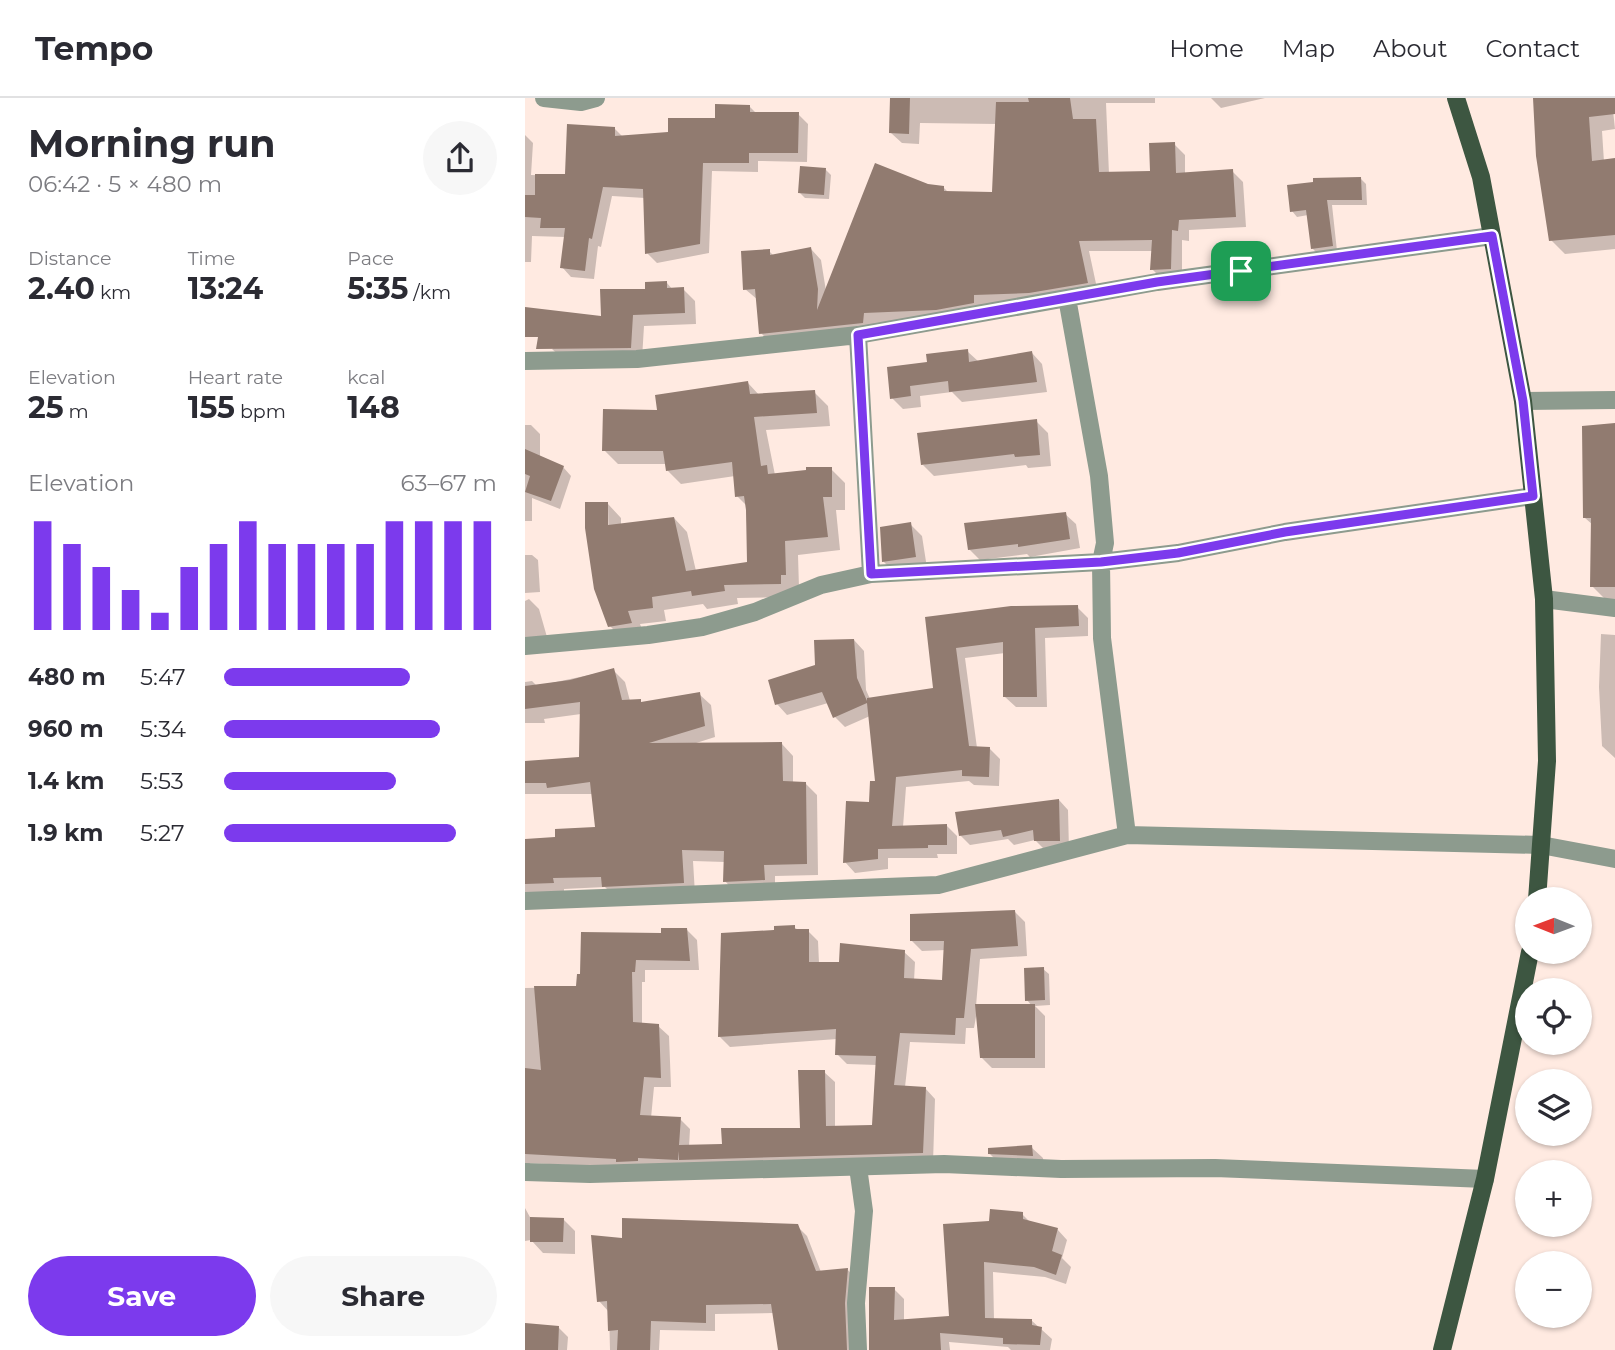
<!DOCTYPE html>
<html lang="en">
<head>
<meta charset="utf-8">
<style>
  :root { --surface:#fff; --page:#f7f7f7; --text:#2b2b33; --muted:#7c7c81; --line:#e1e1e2; --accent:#7c3aed }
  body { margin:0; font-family:Montserrat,sans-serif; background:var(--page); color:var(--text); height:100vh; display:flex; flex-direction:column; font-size:26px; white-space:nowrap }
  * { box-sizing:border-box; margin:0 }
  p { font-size:23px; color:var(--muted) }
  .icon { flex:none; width:38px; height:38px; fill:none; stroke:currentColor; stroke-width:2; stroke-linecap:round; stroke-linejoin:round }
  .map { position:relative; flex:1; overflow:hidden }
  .side { display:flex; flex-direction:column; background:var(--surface); width:525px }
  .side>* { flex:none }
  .needle { width:46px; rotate:271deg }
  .controls { position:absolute; left:990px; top:789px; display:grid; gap:14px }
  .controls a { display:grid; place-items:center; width:77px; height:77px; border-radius:50%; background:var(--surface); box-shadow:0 2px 5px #0004; font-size:35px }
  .pin { position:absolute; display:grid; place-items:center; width:60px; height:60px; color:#fff; margin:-30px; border-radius:14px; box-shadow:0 4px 10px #0006 }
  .round { display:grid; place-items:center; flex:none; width:74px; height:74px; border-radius:37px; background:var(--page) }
  .head { display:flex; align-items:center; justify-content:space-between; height:119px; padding:0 28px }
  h1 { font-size:38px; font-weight:700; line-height:52px }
  .metrics { display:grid; grid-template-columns:repeat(3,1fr); gap:10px; height:119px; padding:7px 28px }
  .metrics div { display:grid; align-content:center }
  .metrics b { font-size:30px; font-weight:700 }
  .metrics small { font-size:19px; font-weight:400 }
  .metrics p { font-size:19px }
  .chart { height:196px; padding:14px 28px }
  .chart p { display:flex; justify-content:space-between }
  .chart svg { width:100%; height:126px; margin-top:7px; stroke:var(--accent); stroke-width:6 }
  .primary-button { display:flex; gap:14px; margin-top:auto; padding:14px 28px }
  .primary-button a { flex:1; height:80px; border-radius:42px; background:var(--accent); color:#fff; font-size:28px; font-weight:700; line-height:80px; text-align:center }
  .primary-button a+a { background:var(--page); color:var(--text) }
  ul { padding:0 28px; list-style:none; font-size:23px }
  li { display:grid; grid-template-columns:112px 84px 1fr; align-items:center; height:52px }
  li i { height:18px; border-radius:9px; background:var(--accent) }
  header { display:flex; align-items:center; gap:42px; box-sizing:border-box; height:98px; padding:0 35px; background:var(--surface); border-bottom:2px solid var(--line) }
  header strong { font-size:33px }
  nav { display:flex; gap:38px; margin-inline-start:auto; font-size:24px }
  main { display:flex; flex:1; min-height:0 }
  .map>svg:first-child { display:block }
</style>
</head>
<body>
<header>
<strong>Tempo</strong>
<nav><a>Home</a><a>Map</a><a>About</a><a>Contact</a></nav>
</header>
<main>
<section class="side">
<div class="head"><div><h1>Morning run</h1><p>06:42 · 5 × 480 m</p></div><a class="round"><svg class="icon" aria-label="share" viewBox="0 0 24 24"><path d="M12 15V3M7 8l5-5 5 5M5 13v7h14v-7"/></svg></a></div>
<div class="metrics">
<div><p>Distance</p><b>2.40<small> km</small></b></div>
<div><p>Time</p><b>13:24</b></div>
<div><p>Pace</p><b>5:35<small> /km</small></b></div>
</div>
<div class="metrics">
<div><p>Elevation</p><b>25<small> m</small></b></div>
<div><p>Heart rate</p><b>155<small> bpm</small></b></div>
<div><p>kcal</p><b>148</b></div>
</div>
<div class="chart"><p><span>Elevation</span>63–67 m</p>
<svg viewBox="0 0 160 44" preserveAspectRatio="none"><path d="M5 44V6M15 44V14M25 44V22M35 44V30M45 44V38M55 44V22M65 44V14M75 44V6M85 44V14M95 44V14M105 44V14M115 44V14M125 44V6M135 44V6M145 44V6M155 44V6"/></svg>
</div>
<ul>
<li><b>480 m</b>5:47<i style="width:68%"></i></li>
<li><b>960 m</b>5:34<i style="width:79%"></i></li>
<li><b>1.4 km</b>5:53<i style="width:63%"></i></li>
<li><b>1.9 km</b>5:27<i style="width:85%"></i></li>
</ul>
<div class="primary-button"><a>Save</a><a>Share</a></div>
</section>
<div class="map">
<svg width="1090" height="1252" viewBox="0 0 1090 1252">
  <rect width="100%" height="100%" fill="#ffeae1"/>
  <path fill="#0003" d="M367 0H630V5H581L584 76 627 75 649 46 660 57V76L707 73 718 84 721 129 664 132V143L657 142V181L638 182 627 171 628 153H564L573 195 422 222 349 225 348 235 247 246 236 235 233 202 220 191 244 153 249 158 286 151 296 162 301 193 403 88 418 89 424 95 469 96 472 26 395 25 394 46 377 45 366 35Z
    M686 0H740L696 10Z
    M1010 0H1083L1087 3 1090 31 1077 33 1079 64 1090 71V151L1040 156 1026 142Z
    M224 8 232 16H273L283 26 282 64 233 63V74L187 73 184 155 132 165 122 155 120 100 87 98 76 149 73 148 69 181 46 179 37 169 40 139 7 138 6 164H0V37L8 45 6 77 42 78 89 30 98 39 145 35 192 22Z
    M300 71 306 77 304 101 280 100 275 95Z
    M836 81 841 86 842 107H807L812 153 793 156 787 150 783 117 772 119 767 113Z
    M142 185 148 192 158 191 170 203 171 226 119 228 117 261 39 262 27 251 122 192Z
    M442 253 454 264 507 255 517 266 522 294 437 304 427 294 395 298 396 309 378 311 367 300 404 266Z
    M223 285 235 298 289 294 303 308 305 328 241 332 250 377 306 371 320 385V412H311L315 452 273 457 274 490 269 499 212 500 213 506 182 511 178 506 139 512 141 523 115 526 120 539 99 542 85 528 83 406 96 420V427L149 420 162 434 171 473 224 465 221 407 212 398 210 378 156 386 143 373 142 366H93L79 352 134 313Z
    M511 323 523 335 526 368 503 370 501 367 409 378 398 367Z
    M1090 326V502H1081L1067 488 1068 427 1060 420Z
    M0 327H6L15 336V360L38 369 46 378 35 411 7 400V423H0Z
    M540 416 551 426 555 450 505 459 502 456 455 462 444 451Z
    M385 426 397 438 402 470 370 475 358 463Z
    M0 457H7L13 462 15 494 0 495Z
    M4 501 14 511 22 539 0 545V503Z
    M552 509 563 520V538L520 540 522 609H491L480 599V555L440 560 452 650 465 651 475 661 474 688 449 687 444 683 381 689 378 729 422 728 432 738V756H412L413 760H363V771L330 775 320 764 352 685 345 618 320 629 310 619 303 605 262 617 252 606 291 569 329 542 339 553 341 592 345 601 410 592 402 521Z
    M1076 536 1090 537V660L1077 648 1074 589Z
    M88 572 100 584 105 603 118 605 174 596 186 607 190 639 168 646H257L268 658V685H280L292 697 293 777 250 778V793L211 795 200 783V764L168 763 170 796 90 799 80 789 39 791V796L0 798V735V743L32 741 72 731 89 696H0V665L55 660 56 616 19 621 20 625H0V584L7 583 12 588Z
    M534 702 543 712 544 752H520L510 742 489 747 483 741 445 747 435 737Z
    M490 814 500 824 502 858 455 861 451 908H507L502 902 518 871 524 876 525 907 510 908 520 918V970H467L456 959 452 913 449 930H441L440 946 385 944 380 989 400 990 410 1001 408 1065 100 1070 5 1065 0 1079V890L53 889 138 836 162 832 172 842 174 872H120V884H117V927L133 928 144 938 146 989H129L126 1020 155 1021 165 1031 164 1049 199 1047 276 1031 299 974 310 984V1029H348L352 967 322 966 312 956V941L205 949 195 939 251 834 269 829 273 832 283 833 293 843 294 865 316 866 379 854 390 864 389 883 419 884 421 852 397 853 386 842Z
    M506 1049 518 1060 519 1069 477 1068 465 1056Z
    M0 1110 6 1121 39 1122 50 1133V1156L18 1155 6 1142 0 1143Z
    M497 1116 506 1125 532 1131 542 1142 537 1160 546 1169 541 1186 520 1179 468 1174 469 1222H506L527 1241 525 1252H486L483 1249 424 1244 425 1252H346L369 1191 379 1201V1223L426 1219 466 1125Z
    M272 1128 282 1138 296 1174 322 1171 332 1182 331 1252H255L249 1215 190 1216V1233L135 1232 134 1252H85L84 1214 74 1203 99 1141Z
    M0 1227 34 1230 43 1239 42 1252H0Z"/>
  <path fill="#917b70" d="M365 0H385L384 36 364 35Z
    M503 0H545L548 21H571L574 74 625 73 624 45 650 44 651 75 708 71 711 119 654 122 653 133 647 132 646 171 625 172 627 142 554 143 563 185 504 195 449 197V205L411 212 339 215 338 225 234 236 230 191 218 192 216 153 245 151V157L286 149 293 191 292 212 350 65 403 86 419 88V93L467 94 471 4H504Z
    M1008 0H1090V16L1064 19 1067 63 1090 60V137L1024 143 1011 58Z
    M190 6 225 7V14H274L273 55H224V65H178L175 146 120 156 118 91 78 89 67 141 64 140 60 173 35 170 40 130H15L16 120 0 119V97H10V76H40L42 26 90 29V38L143 34V20H190Z
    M275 68 301 70 299 97 273 95Z
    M836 79 837 102H802L808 148 786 151 781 112 765 114 762 87 788 84V80Z
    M142 183V190L159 189 160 215 108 217 106 250 11 251 13 239H0V209L76 218 75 191H120V184Z
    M443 251 444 264 507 253 512 284 424 294 423 283 385 288 386 298 365 301 362 269 402 264 401 256Z
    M223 283 225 296 290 292 292 315 229 319 236 368 242 367 243 376 281 372V369H307V399H298L303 439 260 443 261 477H256V486L199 487 200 493 167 498 166 493 127 499 128 510 103 513 107 525 83 529 69 491 60 430V404H83V427L149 419 161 473 222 464 221 412 219 398 210 399 207 364 141 373 138 353H77L78 311 132 312 130 297Z
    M512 321 515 357 490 359 489 356 396 367 392 335Z
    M1090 325V489H1065L1066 420H1058L1057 328Z
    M0 351 39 368 26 403 0 394 5 378 0 376Z
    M541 414 545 441 493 449V446L443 452 439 425Z
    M386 424 391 459 357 464 355 429Z
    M553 507 554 528 510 530 512 599H478V544L431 550 444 648 465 649 464 679 437 678V672L371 679 367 728 422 726V747H403V750L353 751V761L318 765 321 703 344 704 345 683H350L342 605 308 620 297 594 250 607 243 582 290 567 289 542 329 541 332 580 342 603V600L408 590 400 519 486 508Z
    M89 570 97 602 116 601V604L175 594 180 628 124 645 257 644 258 683 281 684 282 766 239 767 240 782 198 784 199 753 157 752 159 785 77 789 76 779 28 780 29 785 0 786V741L30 739V731L70 729 65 684 22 690 21 685H0V663L54 659 55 604 0 611V588L45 582Z
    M534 701 535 743H509L508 732 478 739 476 732 434 738 430 714Z
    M490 812 493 848 446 851 439 920H431L430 937 375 935 369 987 401 989 398 1055 154 1062V1053L153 1062 113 1060V1063L91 1064V1061L0 1056V970L16 972 9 888H51L52 876H55L56 834 136 835V830H162L165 863 111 862 110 874H107L108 924 134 926 136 980 119 979 115 1017 156 1019 154 1047 197 1046 196 1030H275L273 972H300L301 1028 347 1027 351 958 310 957 311 931 193 939 196 835 249 832V828L270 827V831H284V864H314L315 845 380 852 379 880 417 882 419 843H385V816Z
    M519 869 520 902 500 903 499 870Z
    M450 906H510V960H455Z
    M507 1047 508 1058 463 1056V1050Z
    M465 1111 498 1114V1121L533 1130 527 1153 537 1157 531 1177 509 1169 459 1164 460 1220 507 1221V1227L517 1229 515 1247 478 1246V1240L415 1235 416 1252H344V1189H370L369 1222 424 1218 418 1126 464 1123Z
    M5 1119 39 1120 38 1144H5Z
    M97 1120 273 1126 291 1173 323 1170 320 1205 322 1252H253L246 1206 181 1207V1225L126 1223 125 1252H92L93 1232 83 1233 82 1203 72 1204 66 1137 97 1140Z
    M0 1225 34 1228 33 1252H0Z"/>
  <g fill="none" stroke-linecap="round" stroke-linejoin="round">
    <path stroke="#8d9b8e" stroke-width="18" d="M19 0 56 4 71 0
      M542 200 574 378 580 445 576 464 577 540 602 737
      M333 237 346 476
      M0 263 112 261 333 237 632 184 967 138
      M998 303 1090 302
      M1019 501 1090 510
      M0 548 123 537 177 529 230 514 296 487 346 476 576 464 653 455 760 434 1008 398
      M0 803 413 787 602 737 1016 747 1090 761
      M333 1069 339 1113 331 1205 333 1252
      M0 1074 65 1076 419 1066 536 1071 690 1070 960 1081"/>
    <path stroke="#3d5641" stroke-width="18" d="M931 0 956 79 998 303 1019 501 1022 663 1012 802
      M917 1252 960 1081 1005 854"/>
  </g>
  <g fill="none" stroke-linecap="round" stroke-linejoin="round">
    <defs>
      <path id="route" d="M967 138 998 303 1008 398 760 434 653 455 576 464 346 476 333 237 632 184Z"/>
    </defs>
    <use href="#route" stroke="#fff" stroke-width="14"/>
    <use href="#route" stroke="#7c3aed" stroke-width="9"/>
  </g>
</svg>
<div class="controls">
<a><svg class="needle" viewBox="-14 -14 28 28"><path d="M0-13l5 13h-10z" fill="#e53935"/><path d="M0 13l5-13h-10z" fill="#7c7c81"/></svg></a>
<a><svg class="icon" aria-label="locate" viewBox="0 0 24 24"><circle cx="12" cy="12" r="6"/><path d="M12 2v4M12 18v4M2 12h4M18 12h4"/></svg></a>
<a><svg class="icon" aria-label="layers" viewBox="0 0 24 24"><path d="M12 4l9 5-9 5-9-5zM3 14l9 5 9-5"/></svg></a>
<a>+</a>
<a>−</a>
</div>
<div class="pin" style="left:716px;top:173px;background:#1e9e55"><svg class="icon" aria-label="arrive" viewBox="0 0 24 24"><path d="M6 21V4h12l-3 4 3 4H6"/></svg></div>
</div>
</main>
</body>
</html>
